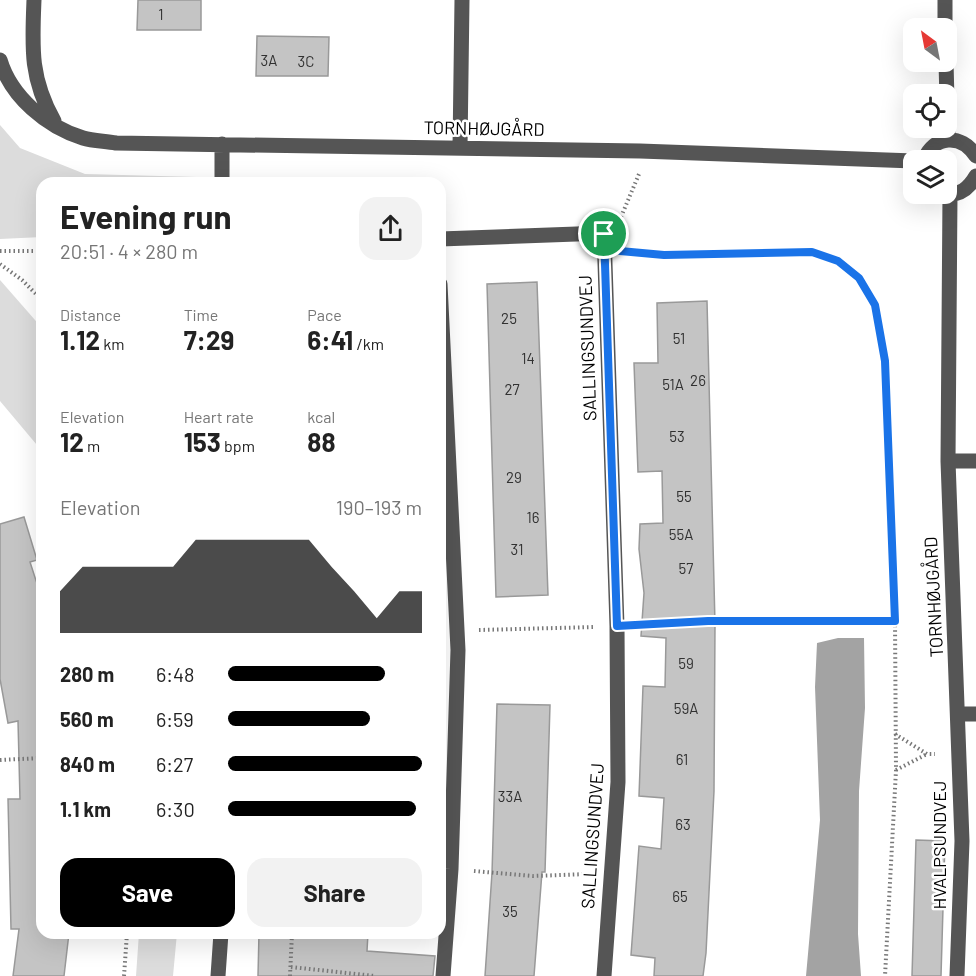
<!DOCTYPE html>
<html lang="en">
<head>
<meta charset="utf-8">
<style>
  :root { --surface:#fff; --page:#f2f2f2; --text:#222; --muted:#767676; --accent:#000 }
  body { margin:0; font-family:Barlow,sans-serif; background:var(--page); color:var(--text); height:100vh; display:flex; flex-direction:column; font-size:22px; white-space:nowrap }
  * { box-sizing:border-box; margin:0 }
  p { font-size:20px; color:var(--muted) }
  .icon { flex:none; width:33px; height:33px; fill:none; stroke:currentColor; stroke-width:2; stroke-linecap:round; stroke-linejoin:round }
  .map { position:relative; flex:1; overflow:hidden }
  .details { position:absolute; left:36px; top:177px; width:410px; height:762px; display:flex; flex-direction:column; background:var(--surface); border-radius:18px; box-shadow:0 6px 24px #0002 }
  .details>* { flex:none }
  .needle { width:39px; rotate:328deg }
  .tools { position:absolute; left:903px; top:18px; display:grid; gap:12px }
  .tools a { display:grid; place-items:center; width:54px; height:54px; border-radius:12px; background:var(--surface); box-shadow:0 6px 24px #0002; font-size:30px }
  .pin { position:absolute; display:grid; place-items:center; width:51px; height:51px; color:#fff; margin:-26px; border:3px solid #fff; border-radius:50%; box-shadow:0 2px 6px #0007 }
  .round { display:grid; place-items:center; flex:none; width:63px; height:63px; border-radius:18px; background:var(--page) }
  .head { display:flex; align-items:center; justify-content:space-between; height:102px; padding:0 24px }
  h1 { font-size:33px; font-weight:700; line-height:45px }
  .stats { display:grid; grid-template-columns:repeat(3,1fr); gap:9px; height:102px; padding:6px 24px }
  .stats div { display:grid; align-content:center }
  .stats b { font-size:26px; font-weight:700 }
  .stats small { font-size:16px; font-weight:400 }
  .stats p { font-size:16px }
  .chart { height:168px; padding:12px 24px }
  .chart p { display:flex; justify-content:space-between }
  .chart svg { width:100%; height:108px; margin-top:6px; fill:var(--accent); opacity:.7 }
  .action { display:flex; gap:12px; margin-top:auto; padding:12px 24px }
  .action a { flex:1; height:69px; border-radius:18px; background:var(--accent); color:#fff; font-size:24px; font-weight:700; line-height:69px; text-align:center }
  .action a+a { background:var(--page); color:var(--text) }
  ul { padding:0 24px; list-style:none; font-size:20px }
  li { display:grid; grid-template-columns:96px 72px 1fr; align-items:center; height:45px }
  li i { height:15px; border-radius:8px; background:var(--accent) }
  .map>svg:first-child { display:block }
</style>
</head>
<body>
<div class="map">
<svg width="976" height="976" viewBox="0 0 976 976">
  <rect width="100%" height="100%" fill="#fff"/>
  <path fill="#dcdcdc" d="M0 125 20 148 85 174 197 177V183H42V237L0 239Z
    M0 280 42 328V451L0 401Z
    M139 933H177L173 976H136Z"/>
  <path fill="#a3a3a3" d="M838 638H864L865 708 859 791 858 934 861 976H806L820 820 815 687 817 643Z"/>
  <path fill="#c4c4c4" stroke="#999" stroke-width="1.5" d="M138 0H201V30H137Z
    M257 36 329 37 328 76H256Z
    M537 282 548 595 496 597 487 284Z
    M707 301 715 624 714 791 706 953 703 976H654L655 958 631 955 639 846 661 849 664 798 639 796 643 686 665 687 666 638 641 636 644 593 639 549 640 524 663 523 662 471 638 472 634 363H658L657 303Z
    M24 517 37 560 30 562 42 599V933H69L64 976H13L19 929H11L8 799H20L18 721 8 723 0 679V524Z
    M497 704 550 705 545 872H542L534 976H485L492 873Z
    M916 840 945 841 941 976H912Z
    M259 933H368L367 951 435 956 433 976H258Z"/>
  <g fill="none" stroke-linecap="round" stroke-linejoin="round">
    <path stroke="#777" stroke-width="4" stroke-dasharray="1.5 3" stroke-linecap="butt" d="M621 217 639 174
      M0 251H42
      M626 252 664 255 812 252 838 261 859 278 875 305 885 361 895 621 896 770 885 976
      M0 264 22 280 42 300
      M638 625 708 621H895
      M479 630 595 627
      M895 734 927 754H935
      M0 760 42 758
      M896 770 927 754
      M474 871 533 876 589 874
      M291 967 375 976
      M124 976 127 933
      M290 976 292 933"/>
    <path stroke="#555" stroke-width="15" d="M34 0C32 48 30 78 54 121
      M945 0V28
      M0 60C11 97 47 127 83 138 93 141 105 141 116 143L640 151 914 161
      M946 62 948 139
      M460 148 462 0
      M924 160C934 135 961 133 976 156
      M222 183V144
      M945 194C960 196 969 188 976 176
      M950 194 948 461 962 841 957 976
      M440 239 604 233 617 626 618 782 604 976
      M440 284 458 650 451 869 443 976
      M948 461H976
      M959 714H976
      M218 976 221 933"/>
  </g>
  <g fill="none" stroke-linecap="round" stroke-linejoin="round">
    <defs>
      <path id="route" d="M604 234 620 251 664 255 812 252 838 261 859 278 875 305 885 361 895 621H708L617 626Z"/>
    </defs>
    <use href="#route" stroke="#fff" stroke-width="12"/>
    <use href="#route" stroke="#1a73e8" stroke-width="8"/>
  </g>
  <g text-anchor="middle" stroke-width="5" stroke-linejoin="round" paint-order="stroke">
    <g font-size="15" fill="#313131">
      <text x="161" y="20">1</text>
      <text x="269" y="66">3A</text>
      <text x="306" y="67">3C</text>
      <text x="509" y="324">25</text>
      <text x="679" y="344">51</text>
      <text x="528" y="364">14</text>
      <text x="698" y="386">26</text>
      <text x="673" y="390">51A</text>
      <text x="512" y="395">27</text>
      <text x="677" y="442">53</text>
      <text x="514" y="483">29</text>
      <text x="684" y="502">55</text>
      <text x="533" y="523">16</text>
      <text x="681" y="540">55A</text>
      <text x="517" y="555">31</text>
      <text x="686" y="574">57</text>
      <text x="686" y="669">59</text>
      <text x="686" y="714">59A</text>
      <text x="682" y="765">61</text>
      <text x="510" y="802">33A</text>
      <text x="683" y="830">63</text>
      <text x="680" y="902">65</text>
      <text x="510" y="917">35</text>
    </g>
    <g font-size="18" fill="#000" stroke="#fff">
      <text transform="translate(484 129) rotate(1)" y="6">TORNHØJGÅRD</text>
      <text transform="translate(588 348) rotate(-92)" y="6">SALLINGSUNDVEJ</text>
      <text transform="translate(934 597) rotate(-93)" y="6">TORNHØJGÅRD</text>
      <text transform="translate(593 836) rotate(-86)" y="6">SALLINGSUNDVEJ</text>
      <text transform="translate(940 845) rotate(-90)" y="6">HVALPSUNDVEJ</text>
    </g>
  </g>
</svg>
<div class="tools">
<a><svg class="needle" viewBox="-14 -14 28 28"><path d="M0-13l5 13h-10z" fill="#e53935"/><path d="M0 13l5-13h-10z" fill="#767676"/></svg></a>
<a><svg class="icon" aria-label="locate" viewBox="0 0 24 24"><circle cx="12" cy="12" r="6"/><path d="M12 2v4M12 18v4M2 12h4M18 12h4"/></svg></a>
<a><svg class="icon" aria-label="layers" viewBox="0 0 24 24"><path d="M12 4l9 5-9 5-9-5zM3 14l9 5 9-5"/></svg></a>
</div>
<div class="pin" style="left:604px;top:234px;background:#1e9e55"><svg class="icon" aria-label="arrive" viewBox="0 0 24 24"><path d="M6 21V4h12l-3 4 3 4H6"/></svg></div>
<section class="details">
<div class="head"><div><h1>Evening run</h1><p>20:51 · 4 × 280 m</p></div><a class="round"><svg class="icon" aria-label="share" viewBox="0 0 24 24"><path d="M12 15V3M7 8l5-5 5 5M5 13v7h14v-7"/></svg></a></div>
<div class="stats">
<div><p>Distance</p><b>1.12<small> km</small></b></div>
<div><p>Time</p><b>7:29</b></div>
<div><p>Pace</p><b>6:41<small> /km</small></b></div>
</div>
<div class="stats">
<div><p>Elevation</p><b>12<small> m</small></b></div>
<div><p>Heart rate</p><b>153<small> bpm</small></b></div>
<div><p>kcal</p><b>88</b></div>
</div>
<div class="chart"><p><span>Elevation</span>190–193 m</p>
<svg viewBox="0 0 160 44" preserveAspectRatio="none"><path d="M0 44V27L10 17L20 17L30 17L40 17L50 17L60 6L70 6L80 6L90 6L100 6L110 6L120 17L130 27L140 38L150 27L160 27V44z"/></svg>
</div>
<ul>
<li><b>280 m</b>6:48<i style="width:81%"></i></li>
<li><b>560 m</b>6:59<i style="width:73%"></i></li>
<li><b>840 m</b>6:27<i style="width:100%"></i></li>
<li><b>1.1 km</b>6:30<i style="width:97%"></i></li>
</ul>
<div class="action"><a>Save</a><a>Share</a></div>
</section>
</div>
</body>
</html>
